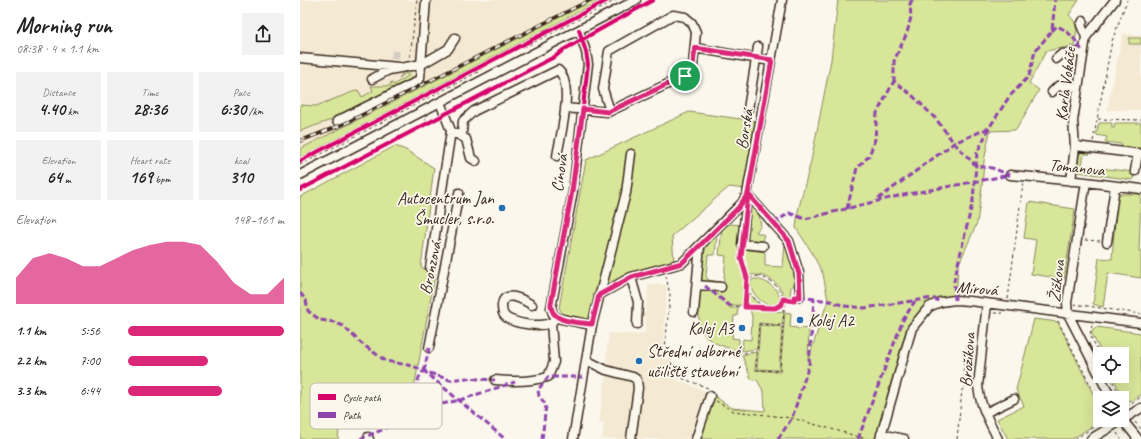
<!DOCTYPE html>
<html lang="en">
<head>
<meta charset="utf-8">
<style>
  :root { --surface:#fff; --page:#f2f2f2; --text:#222; --muted:#767676; --accent:#db2777 }
  body { margin:0; font-family:Caveat,sans-serif; background:var(--page); color:var(--text); height:100vh; display:flex; flex-direction:column; font-size:15px; white-space:nowrap }
  * { box-sizing:border-box; margin:0 }
  p { font-size:13px; color:var(--muted) }
  .icon { flex:none; width:22px; height:22px; fill:none; stroke:currentColor; stroke-width:2; stroke-linecap:round; stroke-linejoin:round }
  .map { position:relative; flex:1; overflow:hidden }
  .sheet { display:flex; flex-direction:column; background:var(--surface); width:300px }
  .sheet>* { flex:none }
  .buttons { position:absolute; left:793px; top:347px; display:grid; gap:8px }
  .buttons a { display:grid; place-items:center; width:36px; height:36px; border-radius:0px; background:var(--surface); box-shadow:0 4px 16px #0002; font-size:20px }
  .pin { position:absolute; display:grid; place-items:center; width:34px; height:34px; color:#fff; margin:-17px; border:2px solid #fff; border-radius:50%; box-shadow:0 1px 4px #0007 }
  .round { display:grid; place-items:center; flex:none; width:42px; height:42px; border-radius:0px; background:var(--page) }
  .summary { display:flex; align-items:center; justify-content:space-between; height:68px; padding:0 16px }
  h1 { font-size:22px; font-weight:800; line-height:30px }
  .figures { display:grid; grid-template-columns:repeat(3,1fr); gap:6px; height:68px; padding:4px 16px }
  .figures div { display:grid; align-content:center; border-radius:0px; background:var(--page); text-align:center }
  .figures b { font-size:17px; font-weight:800 }
  .figures small { font-size:11px; font-weight:400 }
  .figures p { font-size:11px }
  .chart { height:112px; padding:8px 16px }
  .chart p { display:flex; justify-content:space-between }
  .chart svg { width:100%; height:72px; margin-top:4px; fill:var(--accent); opacity:.7 }
  ul { padding:0 16px; list-style:none; font-size:13px }
  li { display:grid; grid-template-columns:64px 48px 1fr; align-items:center; height:30px }
  li i { height:10px; border-radius:5px; background:var(--accent) }
  main { display:flex; flex:1; min-height:0 }
  .map>svg:first-child { display:block }
</style>
</head>
<body>
<main>
<section class="sheet">
<div class="summary"><div><h1>Morning run</h1><p>08:38 · 4 × 1.1 km</p></div><a class="round"><svg class="icon" aria-label="share" viewBox="0 0 24 24"><path d="M12 15V3M7 8l5-5 5 5M5 13v7h14v-7"/></svg></a></div>
<div class="figures">
<div><p>Distance</p><b>4.40<small> km</small></b></div>
<div><p>Time</p><b>28:36</b></div>
<div><p>Pace</p><b>6:30<small> /km</small></b></div>
</div>
<div class="figures">
<div><p>Elevation</p><b>64<small> m</small></b></div>
<div><p>Heart rate</p><b>169<small> bpm</small></b></div>
<div><p>kcal</p><b>310</b></div>
</div>
<div class="chart"><p><span>Elevation</span>148–161 m</p>
<svg viewBox="0 0 160 44" preserveAspectRatio="none"><path d="M0 44V28L10 16L20 13L30 16L40 21L50 21L60 16L70 11L80 8L90 6L100 6L110 8L120 18L130 31L140 38L150 38L160 28V44z"/></svg>
</div>
<ul>
<li><b>1.1 km</b>5:56<i style="width:100%"></i></li>
<li><b>2.2 km</b>7:00<i style="width:51%"></i></li>
<li><b>3.3 km</b>6:44<i style="width:60%"></i></li>
</ul>
</section>
<div class="map">
<svg width="841" height="439" viewBox="0 0 841 439">
  <rect width="100%" height="100%" fill="#fbf7ec"/>
  <filter id="ink" filterUnits="userSpaceOnUse"><feTurbulence type="fractalNoise" baseFrequency=".025" numOctaves="2"/><feDisplacementMap in="SourceGraphic" scale="8" xChannelSelector="R" yChannelSelector="G"/><feConvolveMatrix kernelMatrix="1 2 1 2 8 2 1 2 1" color-interpolation-filters="sRGB"/></filter>
  <g filter="url(#ink)">
    <path fill="#f4e9d3" d="M0 0H301L0 158Z
      M841 32V110H807L823 33 839 36Z
      M348 284 367 285 362 358 371 359 368 376 408 392 393 439H302L304 423 299 422 306 374 307 346 306 344H308L309 333 338 335 339 333H345L346 318 342 317 341 314 346 312Z"/>
    <path fill="#d8e699" stroke="#8a885c" d="M294 0H301L0 158V149Z
      M538 0H779L769 15C779 24 777 35 774 46L746 51 729 83 739 90 716 130 690 131 684 161 682 187 677 223 658 266 656 304 635 309 607 327 575 439H393L408 392 432 408 465 411 464 392 457 380 451 379 442 355 456 352 455 370 480 372 485 312 491 313 490 327 497 328 498 329 509 328 508 360 528 300 523 274 511 251 496 228 498 211 511 161 531 60Z
      M829 38H841V44H829Z
      M105 70 113 77 108 82 37 118 0 131V105L16 106 58 90 62 97 73 91 71 86H90L91 82 93 85 108 76 106 73 99 78Z
      M389 112 456 121 445 189 429 187 372 236 374 262C345 265 319 280 294 295L291 317 285 320 264 316 259 308 286 160Z
      M799 123H812V128H814L815 123H841V152L823 149 821 144 805 142 807 137 796 135Z
      M95 146 106 150 134 168 121 267 135 275 114 388C107 396 102 403 93 407 73 418 39 404 38 439H0V197Z
      M782 151H790V154H784L782 166 834 172 833 180 778 172 779 155Z
      M817 194H841L839 251H841V278L808 273 803 307 793 304 799 258 812 259Z
      M729 202 775 209 764 279 731 274 736 240 724 238Z
      M451 203H453L459 214 461 226 456 232 464 235 461 243 448 240Z
      M431 224 441 225 438 257 445 278 443 305H430V308H438L437 316H434L432 338 439 339V351C396 340 397 330 400 289H423L426 256 419 255 422 228 424 226Z
      M417 233 415 255H408L406 276 408 280 421 282 420 284 401 283C401 258 401 252 417 233Z
      M485 244 494 273V286H491L490 298H485C482 286 469 275 457 275 453 274 451 276 448 275L442 258 443 249 465 252V266L483 267Z
      M454 279C465 279 484 291 479 303 468 311 453 296 450 285L451 281Z
      M447 291 455 301 463 307 446 306Z
      M450 309 484 312 482 325 459 323 457 349 442 351 443 339 451 340 452 317Z
      M734 319 758 322 800 408V420H802L772 439H708L697 419 724 406 716 390Z
      M460 325 482 327 479 370 457 369Z
      M796 327 841 333V395L831 401 824 399 812 376H822V354H802L792 334V330Z"/>
    <g fill="none" stroke-linecap="round" stroke-linejoin="round">
      <path stroke="#d5cec3" stroke-width="8" stroke-dasharray="8 4" stroke-linecap="butt" d="M95 59 96 51"/>
      <defs>
        <path id="minor" d="M783 21 781 25 786 37
          M279 30 286 52 288 64 273 191 251 308 253 314 257 318 292 325
          M395 48 471 61
          M0 58 99 67
          M756 59 762 54 783 52
          M72 79 89 70 122 64 148 49 155 38
          M752 92 758 86 778 87
          M140 102 151 131 166 139 171 158 176 161
          M265 108 308 112 310 111 385 76 390 72 393 65 396 32 392 23 385 17 373 15 309 51 303 89 310 111
          M448 109 458 47
          M37 121 116 82 120 78 126 0
          M162 135 163 121 174 111 258 70C275 84 260 137 257 156
          M775 146 841 154
          M835 171 838 153
          M0 175 336 0
          M710 175 786 182 841 189
          M771 181 775 146 773 121 786 37 815 0
          M786 182 767 303 768 314 811 398
          M447 194 489 241 499 273 500 297
          M447 197 442 244 463 246
          M807 242 815 186
          M130 268 151 131
          M331 277 338 302 337 324
          M397 285 421 287
          M299 295 331 277 382 263 400 245
          M687 303 678 386C680 406 689 421 698 439
          M232 305C224 300 203 288 202 306 202 309 202 312 204 315 210 324 246 329 253 321
          M394 312 400 245 442 203 447 194 482 0
          M129 348 159 193
          M286 360 306 370 333 377 337 380 338 388 331 439
          M195 380C214 382 229 382 248 377L254 362 251 323
          M685 413 714 399
          M822 419 838 439
          M822 420 841 408
          M581 434 604 439
          M68 437 69 439
          M273 439 292 325 326 193 331 154
          M396 439 410 396
          M580 439 612 328 629 307 640 302 655 300 670 301 841 323
          M791 439 822 420"/>
      </defs>
      <use href="#minor" stroke="#3b2a1e" stroke-width="11"/>
      <path stroke="#3b2a1e" stroke-width="1" stroke-dasharray="3 3" stroke-linecap="butt" d="M212 50 227 46 316 0
        M110 57 117 0
        M125 118 128 123
        M798 119 841 120
        M793 141 812 41 827 0
        M0 165 180 71 185 65
        M785 240 800 241
        M441 252 442 265 448 279
        M366 276 370 295 365 349 372 356 371 374 408 388
        M458 276C470 279 481 287 483 299L481 306C467 314 446 297 447 282L451 278Z
        M708 299 723 183
        M774 304 841 314
        M430 306 469 308
        M445 307 447 278
        M476 309 484 310 487 300 493 301
        M694 313H702
        M758 321 800 404
        M459 324 483 326 480 371 456 370Z
        M483 325 484 310
        M792 325 790 335 800 355
        M438 354 457 351
        M810 376 821 398
        M822 400 826 408
        M416 401 433 411 492 418 567 439
        M822 409 841 397
        M835 422 841 429
        M817 433 821 439
        M657 439 662 390 669 382 663 372 667 345 673 346
        M775 439 805 420"/>
      <use href="#minor" stroke="#fbf7ec" stroke-width="8"/>
      <defs>
        <path id="rail" d="M0 141 44 124 290 0"/>
      </defs>
      <use href="#rail" stroke="#3b2a1e" stroke-width="3.5"/>
      <use href="#rail" stroke="#fbf7ec" stroke-width="2" stroke-dasharray="6" stroke-linecap="butt"/>
      <path stroke="#8e44ad" stroke-width="3" stroke-dasharray="6 3" stroke-linecap="butt" d="M612 0 610 4 611 17 607 33 594 61V81L614 97 636 119 654 143 676 166 692 168 710 175
        M752 31 757 26C770 31 776 41 783 52
        M578 199 654 143 689 128
        M547 209 557 168 569 156 575 139 577 113 594 81
        M474 223 489 213 505 219 598 196 710 175
        M405 286 430 306
        M0 293 6 300 8 311 20 320 34 322 43 326 62 344 86 361 113 366 124 371 205 439
        M500 297 530 301 545 306 564 308 633 298 640 302
        M655 300 654 281 673 200 677 153 689 128 709 97 729 76 735 51 752 31 755 0
        M124 371 129 348
        M114 417C115 405 114 378 124 371L150 380 164 378 195 380
        M60 439 84 429 115 410 160 400 215 382
        M242 439 246 405 239 396 238 390 248 377H283
        M478 439 492 418 509 365 514 299
        M558 439 603 320 615 301"/>
      <defs>
        <path id="cycleway" d="M279 30 286 52 288 64 273 191 251 304V311L257 318 292 325 299 295 331 277 382 263 400 245
          M0 161 308 0
          M0 190 256 56 263 50 353 0"/>
      </defs>
      <use href="#cycleway" stroke="#fbf7ec" stroke-width="6"/>
      <use href="#cycleway" stroke="#d6006c" stroke-width="4"/>
    </g>
  </g>
  <g fill="none" stroke-linecap="round" stroke-linejoin="round" filter="url(#ink)">
    <defs>
      <path id="route" d="M385 76 308 112 283 109 272 191 251 304C250 323 278 322 292 324L299 295 332 277 382 263 438 208 448 194 441 258 447 278 445 307 475 308 482 304 483 299 494 301V297H500L499 274 489 241 448 194 472 60 395 48 393 65 385 76"/>
    </defs>
    <use href="#route" stroke="#fff" stroke-width="8"/>
    <use href="#route" stroke="#db2777" stroke-width="5"/>
  </g>
  <g fill="#1f6fb2" stroke="#fbf7ec" stroke-width="1.5">
    <circle cx="202" cy="208" r="4"/>
    <circle cx="500" cy="320" r="4"/>
    <circle cx="442" cy="328" r="4"/>
    <circle cx="339" cy="361" r="4"/>
  </g>
  <g text-anchor="middle" stroke-width="3.5" stroke-linejoin="round" paint-order="stroke">
    <g font-size="17" fill="#3b2a1e" stroke="#fbf7ec">
      <text transform="translate(765 84) rotate(-83)" y="6">Karla Vokáče</text>
      <text transform="translate(444 129) rotate(-80)" y="6">Borská</text>
      <text transform="translate(777 167) rotate(6)" y="6">Tomanova</text>
      <text transform="translate(259 173) rotate(-82)" y="6">Cínová</text>
      <text transform="translate(130 268) rotate(-78)" y="6">Bronzová</text>
      <text transform="translate(756 281) rotate(-83)" y="6">Žižkova</text>
      <text transform="translate(677 288) rotate(4)" y="6">Mírová</text>
      <text transform="translate(667 360) rotate(-86)" y="6">Brožíkova</text>
    </g>
    <g font-size="17" fill="#3b2a1e" stroke="#fbf7ec" text-anchor="end">
      <text x="194" y="204">Autocentrum Jan<tspan x="194" dy="20">Šmucler, s.r.o.</tspan></text>
      <text x="508" y="326" text-anchor="start">Kolej A2</text>
      <text x="434" y="334">Kolej A3</text>
      <text x="347" y="357" text-anchor="start">Střední odborné<tspan x="347" dy="20">učiliště stavební</tspan></text>
    </g>
  </g>
  <rect x="10" y="383" width="132" height="46" rx="6" fill="#fbf7ec" stroke="#c1baae" stroke-width="1"/>
  <rect x="18" y="394" width="18" height="6" fill="#d6006c"/>
  <rect x="18" y="412" width="18" height="6" fill="#8e44ad"/>
  <g font-size="11" fill="#3b2a1e">
    <text x="43" y="401">Cycle path</text>
    <text x="43" y="419">Path</text>
  </g>
</svg>
<div class="buttons">
<a><svg class="icon" aria-label="locate" viewBox="0 0 24 24"><circle cx="12" cy="12" r="6"/><path d="M12 2v4M12 18v4M2 12h4M18 12h4"/></svg></a>
<a><svg class="icon" aria-label="layers" viewBox="0 0 24 24"><path d="M12 4l9 5-9 5-9-5zM3 14l9 5 9-5"/></svg></a>
</div>
<div class="pin" style="left:385px;top:76px;background:#1e9e55"><svg class="icon" aria-label="arrive" viewBox="0 0 24 24"><path d="M6 21V4h12l-3 4 3 4H6"/></svg></div>
</div>
</main>
</body>
</html>
